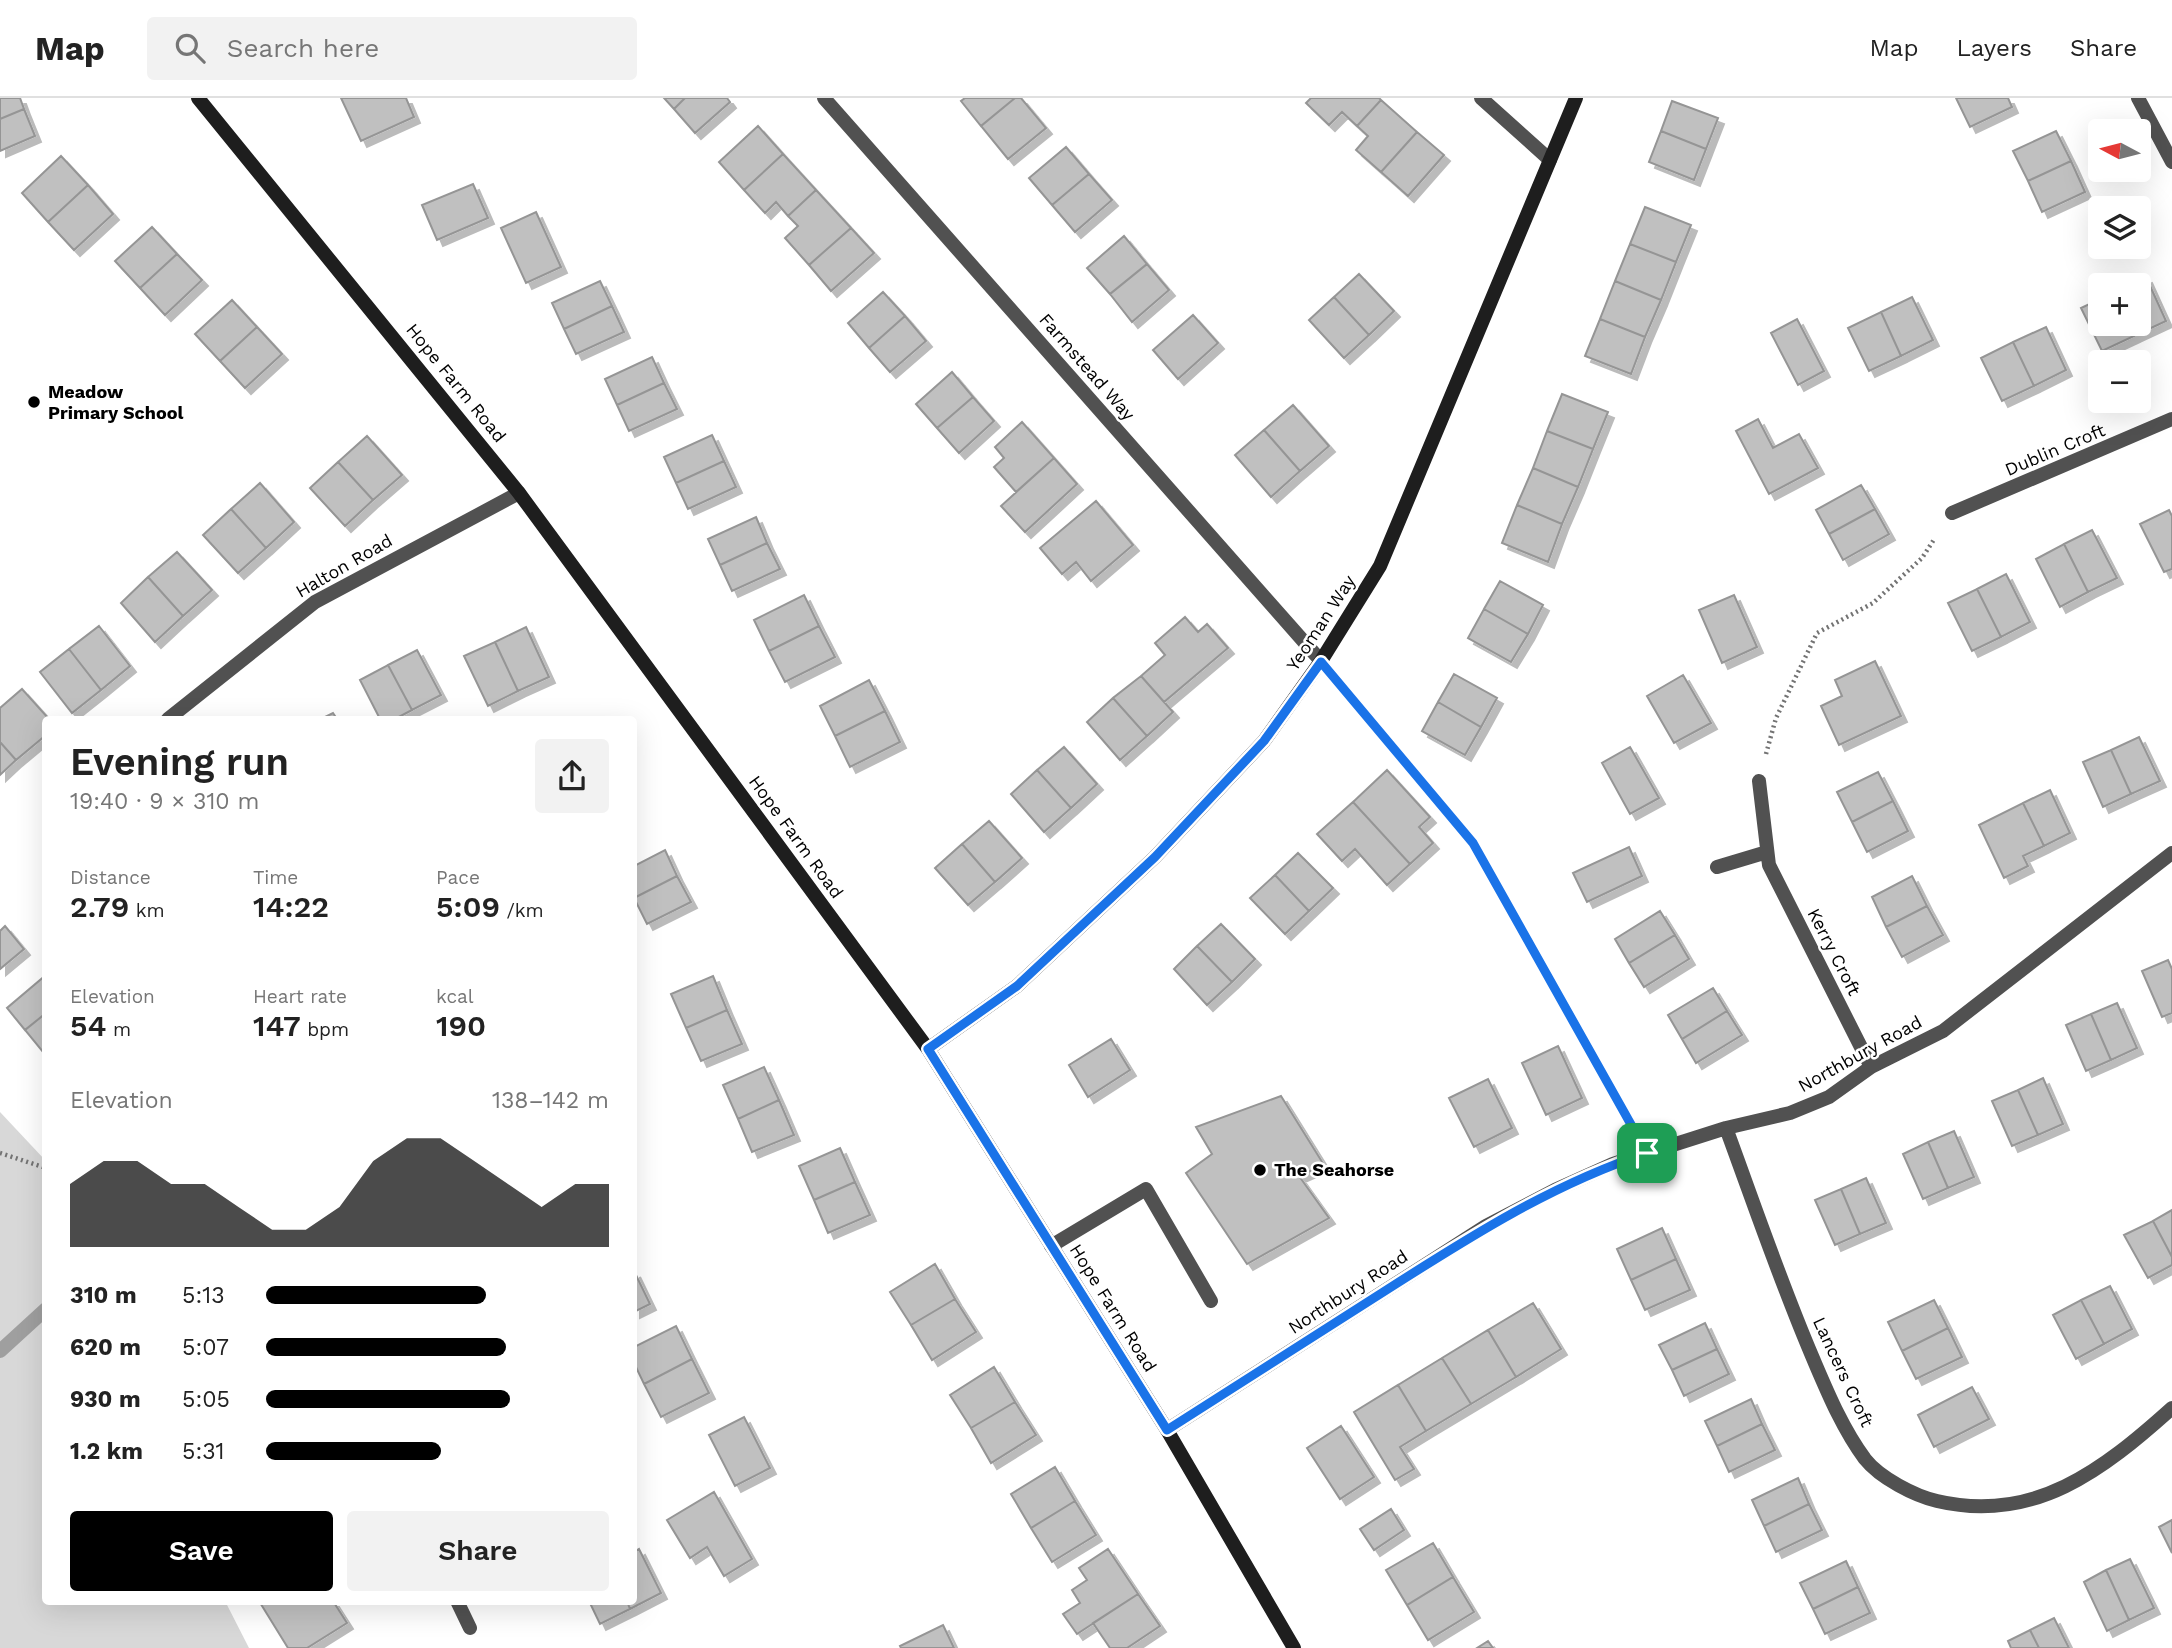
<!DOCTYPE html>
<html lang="en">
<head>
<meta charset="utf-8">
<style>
  :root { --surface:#fff; --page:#f2f2f2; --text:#222; --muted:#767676; --line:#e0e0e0; --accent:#000 }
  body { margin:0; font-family:"Work Sans",sans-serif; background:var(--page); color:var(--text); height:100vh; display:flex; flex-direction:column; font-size:26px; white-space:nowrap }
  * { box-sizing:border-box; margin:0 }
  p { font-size:23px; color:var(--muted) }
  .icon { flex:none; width:38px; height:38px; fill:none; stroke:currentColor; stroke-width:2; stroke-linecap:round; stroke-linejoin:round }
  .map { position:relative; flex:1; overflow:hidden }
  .panel { position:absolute; left:42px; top:618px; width:595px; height:889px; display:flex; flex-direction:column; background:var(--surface); border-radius:7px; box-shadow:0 7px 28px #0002 }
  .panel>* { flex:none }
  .needle { width:46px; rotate:277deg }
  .controls { position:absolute; left:2088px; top:21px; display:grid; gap:14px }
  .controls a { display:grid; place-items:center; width:63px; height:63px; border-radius:7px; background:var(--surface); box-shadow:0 7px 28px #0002; font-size:35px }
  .pin { position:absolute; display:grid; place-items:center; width:60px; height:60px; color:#fff; margin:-30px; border-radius:14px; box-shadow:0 4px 10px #0006 }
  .round { display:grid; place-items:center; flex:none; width:74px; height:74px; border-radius:7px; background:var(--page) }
  .headline { display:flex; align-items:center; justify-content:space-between; height:119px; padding:0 28px }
  h1 { font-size:38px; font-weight:600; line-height:52px }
  .stats { display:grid; grid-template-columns:repeat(3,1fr); gap:10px; height:119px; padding:7px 28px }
  .stats div { display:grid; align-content:center }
  .stats b { font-size:30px; font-weight:600 }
  .stats small { font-size:19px; font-weight:400 }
  .stats p { font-size:19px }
  .chart { height:196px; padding:14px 28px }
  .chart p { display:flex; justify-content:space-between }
  .chart svg { width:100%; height:126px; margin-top:7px; fill:var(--accent); opacity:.7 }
  .cta { display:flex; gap:14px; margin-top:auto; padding:14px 28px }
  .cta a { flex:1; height:80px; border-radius:7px; background:var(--accent); color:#fff; font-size:28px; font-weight:600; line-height:80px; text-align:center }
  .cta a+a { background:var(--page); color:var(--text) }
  ul { padding:0 28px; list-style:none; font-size:23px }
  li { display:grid; grid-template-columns:112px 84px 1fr; align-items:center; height:52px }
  li i { height:18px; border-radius:9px; background:var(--accent) }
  header { display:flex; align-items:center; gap:42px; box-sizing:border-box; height:98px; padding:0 35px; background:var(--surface); border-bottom:2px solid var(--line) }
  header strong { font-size:33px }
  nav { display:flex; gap:38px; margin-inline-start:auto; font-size:24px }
  .search { width:490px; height:63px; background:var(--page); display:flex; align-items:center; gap:18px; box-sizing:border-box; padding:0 24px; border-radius:7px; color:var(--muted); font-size:26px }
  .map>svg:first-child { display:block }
</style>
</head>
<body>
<header>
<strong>Map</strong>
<div class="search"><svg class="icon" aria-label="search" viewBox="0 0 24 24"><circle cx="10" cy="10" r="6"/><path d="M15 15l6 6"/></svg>Search here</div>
<nav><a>Map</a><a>Layers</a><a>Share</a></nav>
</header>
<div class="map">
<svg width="2172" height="1550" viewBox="0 0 2172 1550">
  <defs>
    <filter id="shadow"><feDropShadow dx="6" dy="6" stdDeviation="0" flood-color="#0004"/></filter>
  </defs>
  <rect width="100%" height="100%" fill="#fff"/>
  <path fill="#d8d8d8" d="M0 1014 45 1062 46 1503H225L249 1550H0Z"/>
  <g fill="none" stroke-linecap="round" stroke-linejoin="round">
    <path stroke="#9f9f9f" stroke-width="14" d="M0 1253 46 1211"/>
  </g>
  <path fill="#c0c0c0" stroke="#959595" stroke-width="2" filter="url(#shadow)" d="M0 0H20L24 11 0 21Z
    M341 0H406L414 19 361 43Z
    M664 0H685L674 11Z
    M685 0H727L730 4 695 35 674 11Z
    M965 0H1015L981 28 961 3Z
    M1015 0H1021L1046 30 1008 61 981 28Z
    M1311 0H1379L1381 2 1357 28 1342 14 1329 27 1306 5Z
    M1956 0H2008L2012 9 1970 29Z
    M1381 2 1417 34 1381 74 1356 52 1368 38 1357 28Z
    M1672 3 1718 20 1706 51 1661 33Z
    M24 11 35 38 0 53V21Z
    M758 28 783 56 744 92 719 64Z
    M1661 33 1706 51 1694 82 1649 64Z
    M2056 33 2071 63 2028 83 2013 53Z
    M1417 34 1444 57 1408 98 1381 74Z
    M1066 49 1089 76 1052 107 1029 80Z
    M783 56 816 92 788 118 776 104 765 115 744 92Z
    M61 58 88 87 48 124 22 95Z
    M2071 63 2085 94 2042 114 2028 83Z
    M1089 76 1112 102 1075 134 1052 107Z
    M473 86 488 120 437 142 422 107Z
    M88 87 113 116 74 152 48 124Z
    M816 92 851 130 809 167 785 140 798 128 788 118Z
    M1645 109 1691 127 1676 164 1630 146Z
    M536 114 561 169 526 185 501 130Z
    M152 129 177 156 140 190 115 163Z
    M851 130 874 155 831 193 809 167Z
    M1124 138 1147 166 1110 196 1087 170Z
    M1630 146 1676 164 1661 202 1615 183Z
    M177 156 202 182 165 217 140 190Z
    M1147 166 1169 192 1132 224 1110 196Z
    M1359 176 1394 213 1369 237 1334 199Z
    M2146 179 2166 223 2134 238 2129 226H2138V187H2129Z
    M600 183 612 208 564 231 552 205Z
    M1615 183 1661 202 1645 239 1600 221Z
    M883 194 905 218 869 250 848 225Z
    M1334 199 1369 237 1344 260 1309 222Z
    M1912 199 1933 242 1901 258 1881 214Z
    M2100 201V226H2129L2134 238 2102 253 2081 210Z
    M232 202 257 229 220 263 195 236Z
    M612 208 624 234 576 256 564 231Z
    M1881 214 1901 258 1869 273 1848 230Z
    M1193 217 1218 245 1178 281 1153 252Z
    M905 218 926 243 890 274 869 250Z
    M1600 221 1645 239 1631 276 1585 258Z
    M1797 221 1824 273 1798 287 1771 235Z
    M257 229 282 256 245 290 220 263Z
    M2046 229 2066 272 2034 288 2013 244Z
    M2013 244 2034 288 2002 303 1981 260Z
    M652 259 664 285 617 307 605 281Z
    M952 274 973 299 937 330 916 306Z
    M664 285 677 311 629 333 617 307Z
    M1562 296 1608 314 1593 351 1547 333Z
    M973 299 994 323 959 355 937 330Z
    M1293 307 1329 348 1300 373 1264 332Z
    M1758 321 1773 350 1799 336 1818 370 1769 396 1736 333Z
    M1022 324 1054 360 1016 394 994 369 1004 360 995 349Z
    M1264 332 1300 373 1271 399 1235 357Z
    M1547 333 1593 351 1578 389 1533 370Z
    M712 337 724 363 676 385 664 359Z
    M367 338 402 377 373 402 338 364Z
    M1054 360 1077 386 1025 434 1001 408Z
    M724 363 736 389 688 411 676 385Z
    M338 364 373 402 345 428 310 390Z
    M1533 370 1578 389 1562 426 1517 407Z
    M260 385 294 424 266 450 231 411Z
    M1861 387 1875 411 1829 436 1816 412Z
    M1096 403 1133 447 1091 483 1076 464 1062 476 1040 450Z
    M1517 407 1562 426 1548 464 1502 445Z
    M231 411 266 450 238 475 203 437Z
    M1875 411 1889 436 1843 462 1829 436Z
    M2169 412 2172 418V471L2164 474 2140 426Z
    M756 419 767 445 720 467 708 441Z
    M2092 432 2117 480 2088 494 2064 446Z
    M767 445 780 471 732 493 720 467Z
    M2064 446 2088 494 2060 509 2036 461Z
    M177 454 212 492 183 518 148 479Z
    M2006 476 2030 524 2001 539 1977 491Z
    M148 479 183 518 155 544 121 505Z
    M1500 483 1543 507 1528 536 1484 511Z
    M1977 491 2001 539 1972 553 1948 505Z
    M804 497 819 528 769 553 754 522Z
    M1734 497 1757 549 1722 565 1699 512Z
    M1484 511 1528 536 1511 564 1468 540Z
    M1185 519 1198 534 1207 526 1228 550 1164 604 1141 578 1165 557 1155 545Z
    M99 528 130 568 101 592 69 551Z
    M819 528 835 559 785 584 769 553Z
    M526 529 549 579 518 593 495 544Z
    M495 544 518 593 488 608 464 558Z
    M69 551 101 592 72 615 40 574Z
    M417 552 441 597 412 612 388 567Z
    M1875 563 1901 618 1839 647 1821 608 1842 598 1835 582Z
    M388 567 412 612 395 621H380L360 582Z
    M1454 576 1497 600 1481 629 1438 604Z
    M1683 577 1711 625 1674 645 1647 598Z
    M1141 578 1173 614 1147 638 1113 600Z
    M869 582 885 613 835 638 820 608Z
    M22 591 49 621H46V637L16 662 0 644V610Z
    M1113 600 1147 638 1120 662 1087 624Z
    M1438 604 1481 629 1465 657 1422 633Z
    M885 613 900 644 850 669 835 638Z
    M333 615 337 621H321Z
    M2139 639 2160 683 2131 696 2111 652Z
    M0 644 16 662 0 677Z
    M1064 649 1097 686 1071 710 1037 672Z
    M1630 649 1659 700 1630 716 1602 665Z
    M2111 652 2131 696 2103 709 2083 664Z
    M1037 672 1071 710 1044 734 1011 696Z
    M1387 672 1430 719 1419 729 1433 745 1410 766 1353 704Z
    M1878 674 1893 703 1852 724 1837 694Z
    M2050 692 2070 735 2044 748 2023 705Z
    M1893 703 1908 733 1867 754 1852 724Z
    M1353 704 1410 766 1387 787 1355 751 1342 763 1317 736Z
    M2023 705 2044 748 2023 758 2028 768 2004 780 1979 727Z
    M989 723 1022 760 995 784 962 746Z
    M962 746 995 784 968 807 935 770Z
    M1629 749 1642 778 1587 804 1573 775Z
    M665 752 677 778 634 800V768Z
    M1298 755 1333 790 1309 813 1275 777Z
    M1275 777 1309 813 1285 836 1250 800Z
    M677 778 691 804 647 826 634 800Z
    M1912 778 1927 808 1886 829 1872 799Z
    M1927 808 1943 837 1902 859 1886 829Z
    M1660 813 1675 837 1629 865 1615 841Z
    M1221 826 1255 861 1232 884 1197 848Z
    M5 828 24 851 0 871V833Z
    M1675 837 1689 861 1644 889 1629 865Z
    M1197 848 1232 884 1207 907 1174 871Z
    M2168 862 2172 871V915L2162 919 2142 873Z
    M46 877V915L25 932 7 910Z
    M713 878 727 912 686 930 671 896Z
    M1713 890 1727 913 1682 941 1668 917Z
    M2117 905 2137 950 2111 962 2091 916Z
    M727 912 742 946 701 963 686 930Z
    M1727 913 1742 937 1696 965 1682 941Z
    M46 915V952L43 954 25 932Z
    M2091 916 2111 962 2086 973 2066 927Z
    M1111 941 1130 972 1088 999 1069 967Z
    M1558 948 1582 1000 1546 1017 1522 965Z
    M764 969 779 1002 738 1021 723 987Z
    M2043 980 2063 1026 2038 1037 2018 992Z
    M1488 981 1512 1030 1474 1049 1449 1000Z
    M2018 992 2038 1037 2012 1048 1992 1003Z
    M1281 998 1324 1067 1299 1078 1329 1120 1247 1166 1186 1075 1212 1056 1196 1029Z
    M779 1002 794 1037 752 1054 738 1021Z
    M1954 1033 1974 1079 1948 1090 1928 1044Z
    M1928 1044 1948 1090 1923 1101 1903 1056Z
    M840 1050 855 1084 814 1102 799 1068Z
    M1866 1080 1886 1125 1860 1136 1841 1091Z
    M855 1084 870 1117 828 1135 814 1102Z
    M1841 1091 1860 1136 1835 1147 1815 1102Z
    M2172 1112V1159L2153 1123Z
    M2153 1123 2172 1159V1167L2148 1180 2124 1137Z
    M1662 1130 1676 1161 1631 1182 1617 1151Z
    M1676 1161 1690 1192 1645 1212 1631 1182Z
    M935 1166 955 1201 911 1227 890 1194Z
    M634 1173 650 1206 634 1214Z
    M2110 1188 2132 1231 2104 1246 2081 1202Z
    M955 1201 976 1234 932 1262 911 1227Z
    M1934 1202 1948 1230 1902 1253 1888 1224Z
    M2081 1202 2104 1246 2076 1261 2053 1217Z
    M1533 1205 1561 1251 1516 1279 1488 1232Z
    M1705 1225 1717 1251 1672 1272 1659 1247Z
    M676 1228 692 1261 644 1286 634 1265V1249Z
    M1948 1230 1962 1259 1916 1281 1902 1253Z
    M1488 1232 1516 1279 1471 1306 1442 1260Z
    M1717 1251 1729 1276 1684 1298 1672 1272Z
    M1442 1260 1471 1306 1426 1333 1398 1287Z
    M692 1261 709 1295 661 1319 644 1286Z
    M994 1269 1015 1304 971 1330 950 1297Z
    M1398 1287 1426 1333 1400 1349 1414 1371 1395 1382 1354 1314Z
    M1972 1289 1989 1321 1934 1349 1918 1317Z
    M1751 1301 1762 1326 1717 1348 1705 1323Z
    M1015 1304 1036 1337 991 1365 971 1330Z
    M744 1319 770 1370 735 1388 709 1337Z
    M1762 1326 1775 1352 1729 1374 1717 1348Z
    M1341 1328 1374 1379 1340 1401 1307 1350Z
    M1055 1369 1075 1403 1031 1430 1011 1396Z
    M1798 1380 1809 1406 1764 1428 1752 1402Z
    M714 1394 752 1461 724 1478 707 1449 690 1460 667 1422Z
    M1075 1403 1096 1437 1052 1464 1031 1430Z
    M1809 1406 1822 1432 1776 1454 1764 1428Z
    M1391 1411 1404 1432 1374 1452 1360 1431Z
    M2172 1422V1455L2159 1429Z
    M1433 1445 1453 1479 1407 1507 1386 1472Z
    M639 1451 661 1495 630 1511 627 1503H634V1454Z
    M1108 1451 1138 1496 1077 1536 1063 1516 1080 1505 1072 1492 1087 1482 1079 1470Z
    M2130 1461 2154 1510 2129 1522 2106 1472Z
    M1846 1463 1858 1489 1813 1511 1800 1485Z
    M2106 1472 2129 1522 2107 1533 2084 1484Z
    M1453 1479 1474 1514 1428 1542 1407 1507Z
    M1858 1489 1870 1515 1825 1536 1813 1511Z
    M1138 1496 1160 1528 1127 1550H1110L1093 1525Z
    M259 1503H333L347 1525 307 1550H288Z
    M589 1503H627L630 1511 600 1526Z
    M2054 1520 2069 1550H2039L2030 1532Z
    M943 1527 954 1550H901L900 1548Z
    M2030 1532 2039 1550H2011L2008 1543Z
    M1488 1543 1493 1550H1477Z"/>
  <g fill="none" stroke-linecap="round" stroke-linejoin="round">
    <path stroke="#737373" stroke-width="4.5" stroke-dasharray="2 3.5" stroke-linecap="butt" d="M1340 586 1473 745 1631 1027
      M1766 656 1776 620 1817 535 1873 505 1922 460 1935 440
      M0 1055 46 1070"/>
    <path stroke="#515151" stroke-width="14" d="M1051 1148 1146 1091 1211 1203"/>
    <path stroke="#515151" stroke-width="14" d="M824 0 1321 563
      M1481 0 1550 62
      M2138 0 2172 64
      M1952 415 2172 321
      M168 621 315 504 519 395
      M1759 683 1769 767 1871 969
      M1717 769 1767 754
      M1726 1030C1754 1106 1780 1183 1812 1258 1827 1293 1842 1330 1865 1361 1880 1380 1915 1398 1937 1403 2034 1426 2103 1372 2172 1310
      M1167 1332 1486 1128 1555 1092 1613 1066 1726 1030 1790 1015 1829 999 1871 969 1943 933 2172 755
      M457 1503 470 1530"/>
    <path stroke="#1e1e1e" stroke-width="14" d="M198 0 519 395 928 951 1167 1332 1294 1550
      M928 951 1017 888 1155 759 1264 643 1321 563 1380 468 1576 0"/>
  </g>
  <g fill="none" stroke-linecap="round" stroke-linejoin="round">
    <defs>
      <path id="route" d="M1321 564 1473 745 1647 1055C1553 1086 1471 1138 1388 1191 1314 1238 1240 1285 1167 1332L928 951 1017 888 1155 759 1264 643Z"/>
    </defs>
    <use href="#route" stroke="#fff" stroke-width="14"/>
    <use href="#route" stroke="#1a73e8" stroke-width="9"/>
  </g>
  <g fill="#000" stroke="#fff" stroke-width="2.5">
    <circle cx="34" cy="304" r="7"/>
    <circle cx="1260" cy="1072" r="7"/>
  </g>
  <g text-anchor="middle" stroke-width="5" stroke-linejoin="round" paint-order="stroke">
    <g font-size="18" fill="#000" stroke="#fff">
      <text transform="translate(1087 269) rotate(49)" y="6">Farmstead Way</text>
      <text transform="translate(456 285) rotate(51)" y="6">Hope Farm Road</text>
      <text transform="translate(2055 352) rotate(-23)" y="6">Dublin Croft</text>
      <text transform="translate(344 468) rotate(-30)" y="6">Halton Road</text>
      <text transform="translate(1321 525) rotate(-57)" y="6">Yeoman Way</text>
      <text transform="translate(796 739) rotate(54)" y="6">Hope Farm Road</text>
      <text transform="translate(1834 854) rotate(63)" y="6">Kerry Croft</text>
      <text transform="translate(1860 956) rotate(-29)" y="6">Northbury Road</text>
      <text transform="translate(1348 1194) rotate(-33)" y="6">Northbury Road</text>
      <text transform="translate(1113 1210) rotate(58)" y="6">Hope Farm Road</text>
      <text transform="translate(1843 1274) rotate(65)" y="6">Lancers Croft</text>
    </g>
    <g font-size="18" font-weight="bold" fill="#000" stroke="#fff" text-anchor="start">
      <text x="48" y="300">Meadow<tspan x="48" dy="21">Primary School</tspan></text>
      <text x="1274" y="1078">The Seahorse</text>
    </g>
  </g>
</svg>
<div class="controls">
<a><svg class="needle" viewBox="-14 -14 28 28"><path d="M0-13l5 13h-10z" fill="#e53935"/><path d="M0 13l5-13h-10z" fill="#767676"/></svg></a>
<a><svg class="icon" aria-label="layers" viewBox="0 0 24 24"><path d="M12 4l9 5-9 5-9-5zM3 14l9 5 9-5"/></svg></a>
<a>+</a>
<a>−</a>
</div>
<div class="pin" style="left:1647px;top:1055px;background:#1e9e55"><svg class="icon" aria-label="arrive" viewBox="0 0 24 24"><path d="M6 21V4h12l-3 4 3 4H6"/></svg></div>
<section class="panel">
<div class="headline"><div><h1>Evening run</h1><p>19:40 · 9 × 310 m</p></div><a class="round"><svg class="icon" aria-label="share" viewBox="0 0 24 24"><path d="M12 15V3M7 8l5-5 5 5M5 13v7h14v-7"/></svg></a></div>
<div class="stats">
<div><p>Distance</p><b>2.79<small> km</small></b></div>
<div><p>Time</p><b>14:22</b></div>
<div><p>Pace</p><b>5:09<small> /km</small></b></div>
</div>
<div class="stats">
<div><p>Elevation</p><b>54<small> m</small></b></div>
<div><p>Heart rate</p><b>147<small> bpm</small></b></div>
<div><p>kcal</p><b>190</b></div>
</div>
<div class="chart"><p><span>Elevation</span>138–142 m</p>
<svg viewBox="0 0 160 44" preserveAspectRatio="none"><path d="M0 44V22L10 14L20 14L30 22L40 22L50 30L60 38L70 38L80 30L90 14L100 6L110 6L120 14L130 22L140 30L150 22L160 22V44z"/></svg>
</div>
<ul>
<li><b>310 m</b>5:13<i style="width:64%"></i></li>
<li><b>620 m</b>5:07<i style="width:70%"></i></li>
<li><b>930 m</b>5:05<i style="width:71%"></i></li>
<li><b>1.2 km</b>5:31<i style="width:51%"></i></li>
</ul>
<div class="cta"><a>Save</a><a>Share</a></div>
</section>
</div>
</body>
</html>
